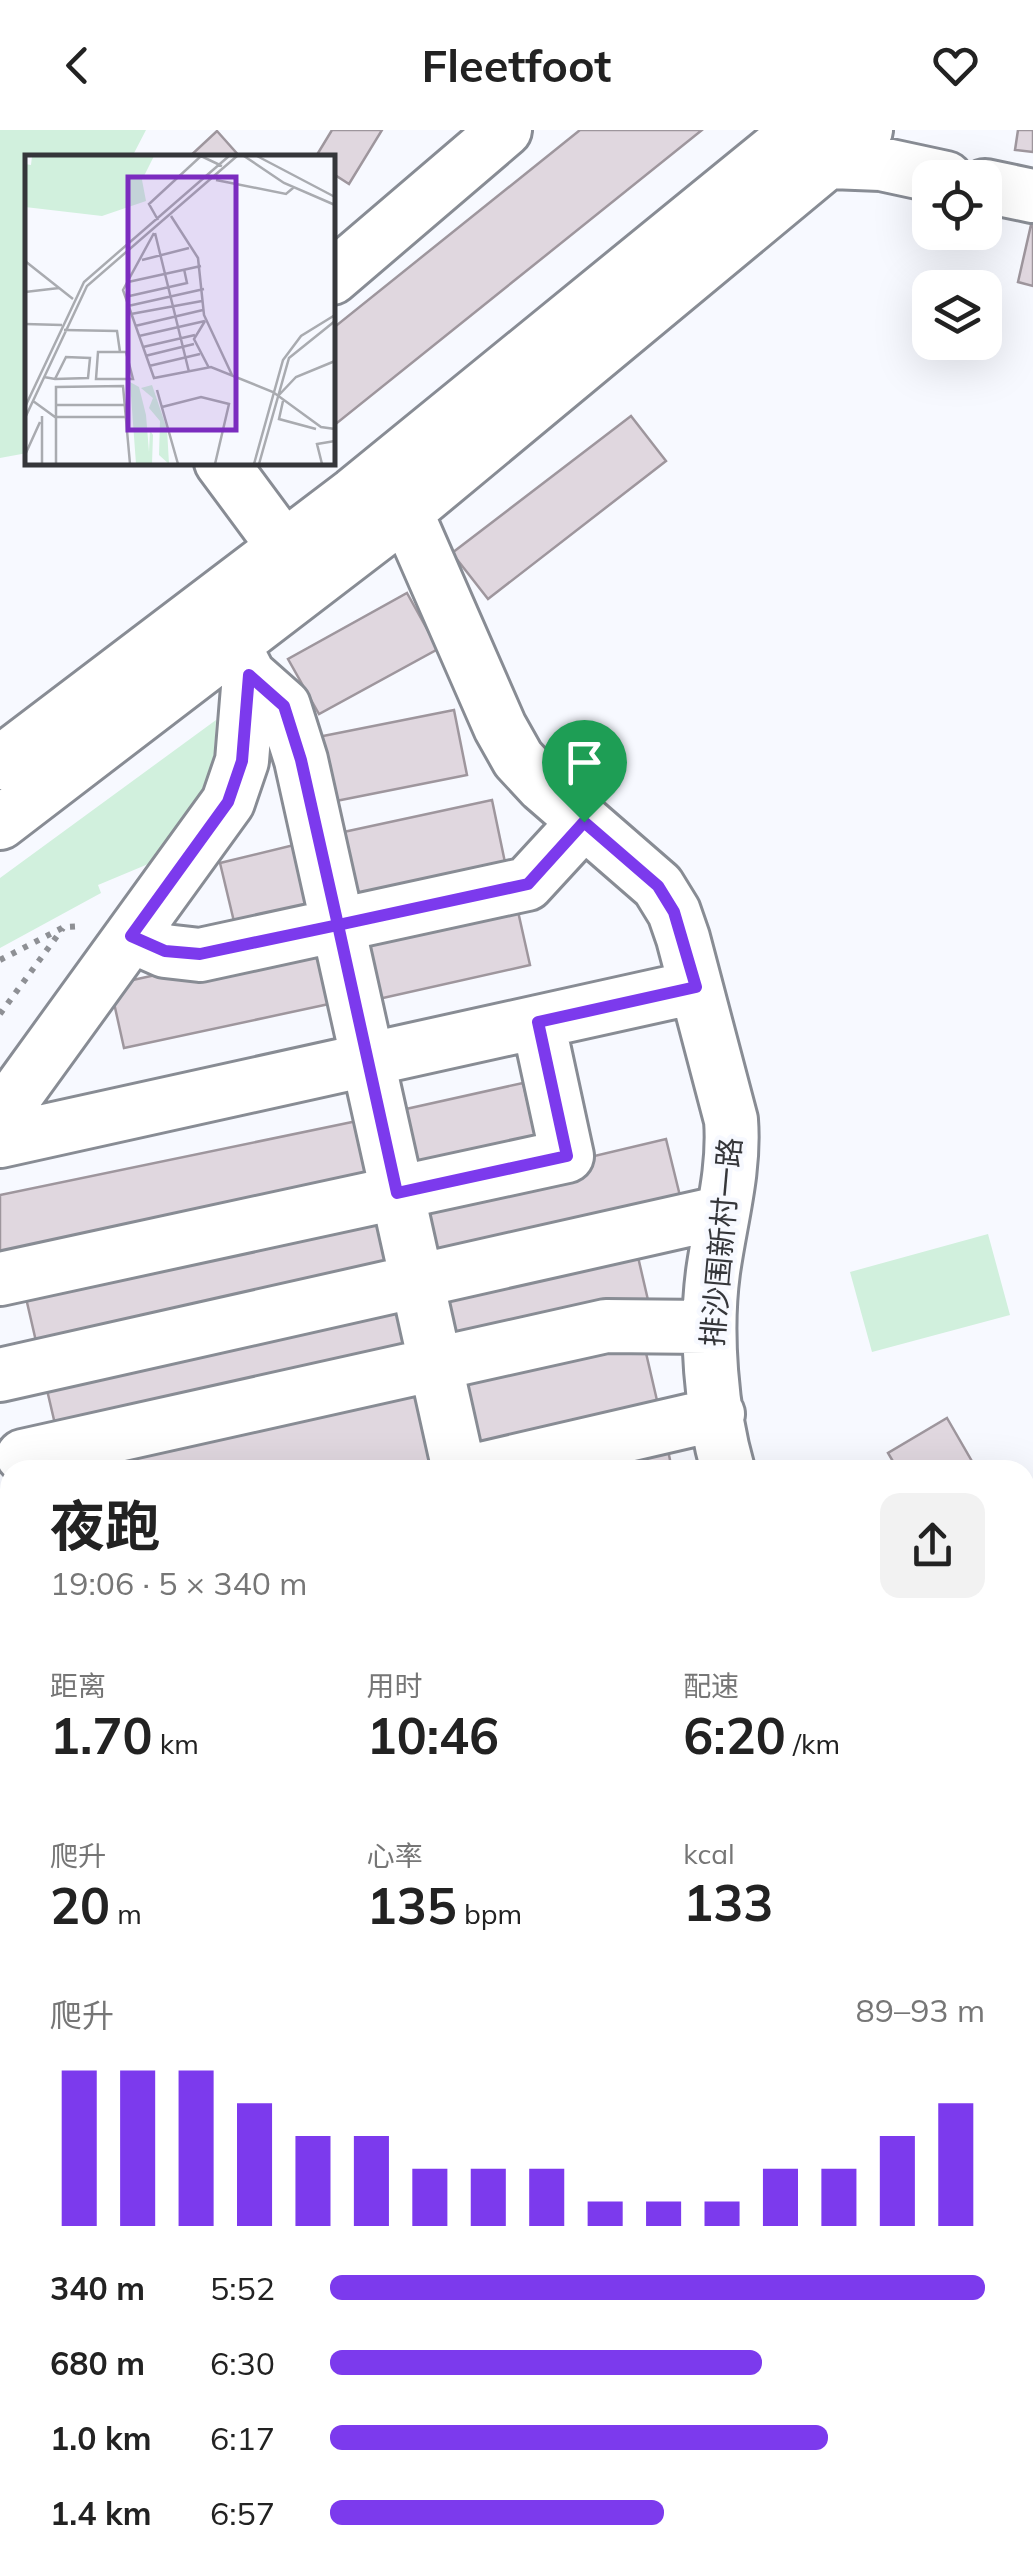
<!DOCTYPE html>
<html lang="zh">
<head>
<meta charset="utf-8">
<style>
  :root { --surface:#fff; --page:#f2f2f2; --text:#222; --muted:#767676; --accent:#7c3aed }
  body { margin:0; font-family:Mulish,"Noto Sans SC",sans-serif; background:var(--page); color:var(--text); height:100vh; display:flex; flex-direction:column; font-size:38px; white-space:nowrap }
  * { box-sizing:border-box; margin:0 }
  p { font-size:32px; color:var(--muted) }
  .icon { flex:none; width:55px; height:55px; fill:none; stroke:currentColor; stroke-width:2; stroke-linecap:round; stroke-linejoin:round }
  .map { position:relative; flex:1; overflow:hidden }
  .drawer { position:absolute; left:0px; top:1330px; width:1035px; height:1110px; display:flex; flex-direction:column; background:var(--surface); border-radius:30px 30px 0 0; box-shadow:0 10px 40px #0002 }
  .drawer>* { flex:none }
  .buttons { position:absolute; left:912px; top:30px; display:grid; gap:20px }
  .buttons a { display:grid; place-items:center; width:90px; height:90px; border-radius:20px; background:var(--surface); box-shadow:0 10px 40px #0002; font-size:50px }
  .pin { position:absolute; display:grid; place-items:center; width:85px; height:85px; color:#fff; margin:-102px -42px; border-radius:50% 50% 50% 0; rotate:-45deg; box-shadow:0 0 10px #0007 }
  .pin .icon { rotate:45deg }
  .round { display:grid; place-items:center; flex:none; width:105px; height:105px; border-radius:20px; background:var(--page) }
  .overview { display:flex; align-items:center; justify-content:space-between; height:170px; padding:0 50px }
  h1 { font-size:55px; font-weight:700; line-height:75px }
  .figures { display:grid; grid-template-columns:repeat(3,1fr); gap:15px; height:170px; padding:10px 50px }
  .figures div { display:grid; align-content:center }
  .figures b { font-size:50px; font-weight:700 }
  .figures small { font-size:28px; font-weight:400 }
  .figures p { font-size:28px }
  .chart { height:280px; padding:20px 50px }
  .chart p { display:flex; justify-content:space-between }
  .chart svg { width:100%; height:180px; margin-top:10px; stroke:var(--accent); stroke-width:6 }
  ul { padding:0 50px; list-style:none; font-size:32px }
  li { display:grid; grid-template-columns:160px 120px 1fr; align-items:center; height:75px }
  li i { height:25px; border-radius:12px; background:var(--accent) }
  header { display:flex; justify-content:space-between; align-items:center; height:130px; padding:0 50px; background:var(--surface); font-size:45px; font-weight:700 }
  .map>svg:first-child { display:block }
</style>
</head>
<body>
<header><svg class="icon" aria-label="back" viewBox="0 0 24 24"><path d="M15 5l-7 7 7 7"/></svg>Fleetfoot<svg class="icon" aria-label="heart" viewBox="0 0 24 24"><path d="M12 20l-8-8c-3-5 5-10 8-4 3-6 11-1 8 4z"/></svg></header>
<div class="map">
<svg width="1033" height="2440" viewBox="0 0 1033 2440">
  <rect width="100%" height="100%" fill="#f7f9ff"/>
  <path fill="#d1f0dd" d="M0 0H146L132 27 28 28 27 323 0 328Z
    M216 590 213 640 199 677 165 727 98 755 101 763 0 818V748Z
    M988 1104 1010 1185 872 1222 850 1142Z
    M69 2430H191L189 2440H69Z"/>
  <path fill="#e0d7df" stroke="#9e969d" stroke-width="2.5" d="M332 0H382L349 54 332 43V28H315Z
    M580 0H702L332 297V199Z
    M1018 0H1033V22L1015 20Z
    M217 1 241 28H188Z
    M1033 86V156L1018 152Z
    M631 286 666 331 488 469 452 423Z
    M407 463 438 519 319 584 288 529Z
    M454 580 467 645 331 672 318 607Z
    M492 670 507 742 355 776 339 703Z
    M294 715 311 782 236 800 220 733Z
    M515 768 530 835 374 870 359 803Z
    M315 810 329 874 124 918 110 855Z
    M523 953 538 1017 411 1045 397 981Z
    M357 991 371 1057 0 1134V1065Z
    M666 1009 682 1074 433 1134 418 1068Z
    M375 1077 389 1142 38 1220 23 1155Z
    M635 1114 648 1170 453 1214 440 1158Z
    M395 1167 409 1228 58 1307 44 1247Z
    M643 1210 659 1279 475 1322 459 1251Z
    M416 1253 434 1331 397 1340H72Z
    M947 1288 977 1340H898L888 1323Z
    M666 1310 672 1340H534Z
    M1025 1768 1033 1778V1886L1025 1876Z
    M10 1781V1884H0V1785Z
    M1025 2002 1033 2005V2174L1025 2171Z
    M0 2331H10V2430L0 2440Z"/>
  <g fill="none" stroke-linecap="round" stroke-linejoin="round">
    <defs>
      <path id="minor" d="M831 32 881 34 946 48
        M985 56 1033 66
        M332 148 505 0
        M221 332 284 417
        M406 382 500 597 518 629 543 656 658 756 674 782 683 808 731 990C735 1041 720 1091 713 1142 705 1202 711 1281 728 1340
        M233 514 249 545 284 576 301 630 459 1340
        M0 633 354 364 800 0
        M0 693 406 382 866 0
        M131 806 165 821 200 825 527 754 584 692
        M0 987 228 672 242 631 249 545
        M0 1011 696 857
        M0 1149 567 1026 538 892
        M0 1245 723 1082
        M23 1326 606 1196 708 1197
        M477 1340 718 1284
        M0 1763 10 1793
        M1025 1926 1033 1929
        M0 1955H10
        M0 2206 10 2228
        M0 2320H10
        M399 2430 400 2440
        M12 2440V2430
        M917 2440 921 2430"/>
    </defs>
    <use href="#minor" stroke="#888c94" stroke-width="58"/>
    <path stroke="#8e9095" stroke-width="6" stroke-dasharray="5 8" stroke-linecap="butt" d="M0 830 64 797 82 796
      M0 884 63 798
      M223 2430 226 2440
      M199 2440 202 2430
      M255 2440 256 2430"/>
    <use href="#minor" stroke="#fff" stroke-width="52"/>
  </g>
  <g fill="none" stroke-linecap="round" stroke-linejoin="round">
    <defs>
      <path id="route" d="M584 692 528 754 338 795 301 630 284 576 249 545 242 631 228 672 131 806 165 821 200 824 338 795 397 1063 567 1026 538 892 696 857 674 782 658 756 584 692"/>
    </defs>
    <use href="#route" stroke="#fff" stroke-width="20"/>
    <use href="#route" stroke="#7c3aed" stroke-width="12"/>
  </g>
  <g text-anchor="middle" stroke-width="9" stroke-linejoin="round" paint-order="stroke">
    <g font-size="30" fill="#35363a" stroke="#f7f9ff">
      <text transform="translate(722 1112) rotate(-85)" y="10">排沙围新村一路</text>
    </g>
  </g>
  <g transform="translate(25 25)">
    <rect width="310" height="310" fill="#f7f9ff"/>
    <path d="M7 1H129L117 25 121 46 77 61 0 52V9L6 10ZM105 227 114 232 121 260 124 297 125 275 128 280 127 309H111ZM127 230 142 274 144 309 134 300 135 266 124 253 128 243 116 233Z" fill="#d1f0dd"/>
    <path fill="none" stroke="#a9abb0" stroke-width="2.5" d="M219 1 259 28 310 50M232 1 310 42M191 25 261 39 268 33M146 61 173 103 179 160 207 220M133 65 124 49 176 1 197 11M129 78 98 135 129 223 186 212 248 237 296 272 310 274M130 78 164 217M117 105 164 93M0 106 48 144M103 127 176 111M0 137 34 133M100 142 162 128 159 114M103 151 179 134M106 159 177 146M180 166 169 184 184 213M0 169 37 170M110 171 178 155M39 175 92 176 95 197M114 181 180 166M118 192 170 180M73 197H101L108 224H71ZM120 201 169 189M124 211 175 199M19 222 30 224 63 223 65 203 41 202 30 224M132 235 153 309M253 241 271 222 310 206M8 246 30 262H105M258 246 254 264 291 274M30 250H103M0 252 59 127 204 1M137 252 176 242 204 249 190 309M0 263 62 131 212 1M0 300 15 267M17 309V261M31 309V232L98 231 105 309M229 309 258 205 276 181 310 160M234 309 264 203 310 166M297 309 292 289 310 286"/>
    <path fill="#7b2cbf" fill-opacity="0.15" stroke="#7b2cbf" stroke-width="5" d="M103 22H211V275H103Z"/>
    <rect width="310" height="310" fill="none" stroke="#35363a" stroke-width="5"/>
  </g>
</svg>
<div class="buttons">
<a><svg class="icon" aria-label="locate" viewBox="0 0 24 24"><circle cx="12" cy="12" r="6"/><path d="M12 2v4M12 18v4M2 12h4M18 12h4"/></svg></a>
<a><svg class="icon" aria-label="layers" viewBox="0 0 24 24"><path d="M12 4l9 5-9 5-9-5zM3 14l9 5 9-5"/></svg></a>
</div>
<div class="pin" style="left:584px;top:692px;background:#1e9e55"><svg class="icon" aria-label="arrive" viewBox="0 0 24 24"><path d="M6 21V4h12l-3 4 3 4H6"/></svg></div>
<section class="drawer">
<div class="overview"><div><h1>夜跑</h1><p>19:06 · 5 × 340 m</p></div><a class="round"><svg class="icon" aria-label="share" viewBox="0 0 24 24"><path d="M12 15V3M7 8l5-5 5 5M5 13v7h14v-7"/></svg></a></div>
<div class="figures">
<div><p>距离</p><b>1.70<small> km</small></b></div>
<div><p>用时</p><b>10:46</b></div>
<div><p>配速</p><b>6:20<small> /km</small></b></div>
</div>
<div class="figures">
<div><p>爬升</p><b>20<small> m</small></b></div>
<div><p>心率</p><b>135<small> bpm</small></b></div>
<div><p>kcal</p><b>133</b></div>
</div>
<div class="chart"><p><span>爬升</span>89–93 m</p>
<svg viewBox="0 0 160 44" preserveAspectRatio="none"><path d="M5 44V6M15 44V6M25 44V6M35 44V14M45 44V22M55 44V22M65 44V30M75 44V30M85 44V30M95 44V38M105 44V38M115 44V38M125 44V30M135 44V30M145 44V22M155 44V14"/></svg>
</div>
<ul>
<li><b>340 m</b>5:52<i style="width:100%"></i></li>
<li><b>680 m</b>6:30<i style="width:66%"></i></li>
<li><b>1.0 km</b>6:17<i style="width:76%"></i></li>
<li><b>1.4 km</b>6:57<i style="width:51%"></i></li>
</ul>
</section>
</div>
</body>
</html>
